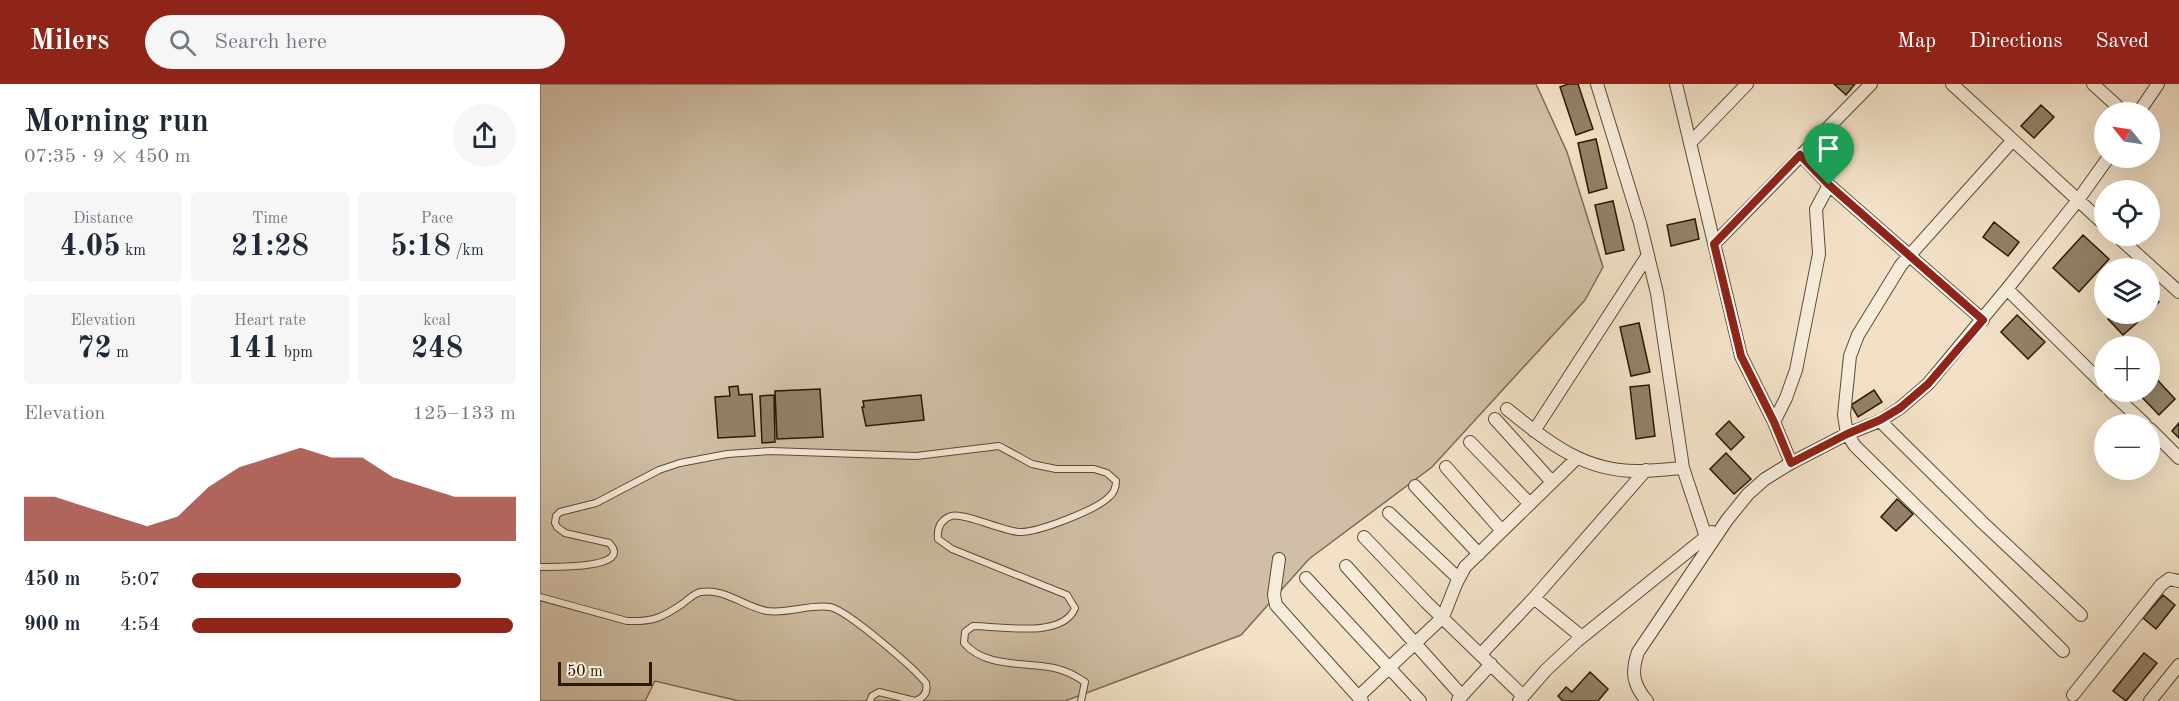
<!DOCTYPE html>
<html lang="en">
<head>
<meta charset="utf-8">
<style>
  :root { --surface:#fff; --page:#f6f6f7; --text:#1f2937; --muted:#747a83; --accent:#8f2418 }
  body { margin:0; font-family:"Old Standard TT",serif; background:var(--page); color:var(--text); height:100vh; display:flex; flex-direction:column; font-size:22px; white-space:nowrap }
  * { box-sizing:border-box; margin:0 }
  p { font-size:20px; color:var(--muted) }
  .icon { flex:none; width:33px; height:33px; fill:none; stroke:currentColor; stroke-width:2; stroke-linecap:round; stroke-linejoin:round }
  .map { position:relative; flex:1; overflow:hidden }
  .side { display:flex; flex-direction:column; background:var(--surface); width:540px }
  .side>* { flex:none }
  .needle { width:39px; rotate:300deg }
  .controls { position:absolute; left:1554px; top:18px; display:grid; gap:12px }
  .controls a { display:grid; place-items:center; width:66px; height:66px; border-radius:50%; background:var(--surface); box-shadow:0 6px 24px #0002; font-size:30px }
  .scale { position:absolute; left:18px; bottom:15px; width:94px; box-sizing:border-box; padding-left:6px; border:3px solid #2b1802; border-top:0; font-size:16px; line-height:21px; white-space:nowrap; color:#2b1802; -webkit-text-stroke:4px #f7ecdb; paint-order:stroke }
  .pin { position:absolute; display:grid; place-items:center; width:51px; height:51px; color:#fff; margin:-62px -26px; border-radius:50% 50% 50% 0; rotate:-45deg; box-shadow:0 0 6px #0007 }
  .pin .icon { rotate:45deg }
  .round { display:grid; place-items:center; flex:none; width:63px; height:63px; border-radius:32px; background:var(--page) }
  .summary { display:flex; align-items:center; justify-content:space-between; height:102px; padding:0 24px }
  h1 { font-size:33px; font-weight:700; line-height:45px }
  .metrics { display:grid; grid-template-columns:repeat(3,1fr); gap:9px; height:102px; padding:6px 24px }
  .metrics div { display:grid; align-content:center; border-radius:6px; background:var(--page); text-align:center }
  .metrics b { font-size:30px; font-weight:700 }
  .metrics small { font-size:16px; font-weight:400 }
  .metrics p { font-size:16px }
  .chart { height:168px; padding:12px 24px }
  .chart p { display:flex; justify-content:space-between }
  .chart svg { width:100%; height:108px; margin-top:6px; fill:var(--accent); opacity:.7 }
  ul { padding:0 24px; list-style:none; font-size:20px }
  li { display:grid; grid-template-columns:96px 72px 1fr; align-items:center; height:45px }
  li i { height:15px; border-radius:8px; background:var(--accent) }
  header { display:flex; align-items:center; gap:36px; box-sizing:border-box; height:84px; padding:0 30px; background:var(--accent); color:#fff }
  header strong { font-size:28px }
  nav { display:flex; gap:33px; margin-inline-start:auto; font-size:21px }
  .search { width:420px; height:54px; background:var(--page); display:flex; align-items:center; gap:15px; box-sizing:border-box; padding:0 21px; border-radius:33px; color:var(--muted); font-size:22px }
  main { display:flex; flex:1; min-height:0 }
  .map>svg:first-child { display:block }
</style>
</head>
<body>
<header>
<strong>Milers</strong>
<div class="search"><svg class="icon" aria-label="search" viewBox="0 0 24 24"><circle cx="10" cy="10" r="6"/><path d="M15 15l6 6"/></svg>Search here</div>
<nav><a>Map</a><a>Directions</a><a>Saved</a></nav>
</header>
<main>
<section class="side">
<div class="summary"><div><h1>Morning run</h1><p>07:35 · 9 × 450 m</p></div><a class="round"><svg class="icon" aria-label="share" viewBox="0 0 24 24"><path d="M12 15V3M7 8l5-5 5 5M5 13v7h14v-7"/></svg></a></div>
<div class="metrics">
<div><p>Distance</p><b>4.05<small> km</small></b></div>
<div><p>Time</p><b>21:28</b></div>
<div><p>Pace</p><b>5:18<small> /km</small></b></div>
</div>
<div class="metrics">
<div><p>Elevation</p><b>72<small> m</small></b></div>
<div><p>Heart rate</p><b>141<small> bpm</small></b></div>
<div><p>kcal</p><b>248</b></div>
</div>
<div class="chart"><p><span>Elevation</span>125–133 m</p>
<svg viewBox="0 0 160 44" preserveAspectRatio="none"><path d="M0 44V26L10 26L20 30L30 34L40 38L50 34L60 22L70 14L80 10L90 6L100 10L110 10L120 18L130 22L140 26L150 26L160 26V44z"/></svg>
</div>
<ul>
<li><b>450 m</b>5:07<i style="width:83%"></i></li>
<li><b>900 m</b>4:54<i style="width:99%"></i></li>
</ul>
</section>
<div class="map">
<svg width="1639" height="617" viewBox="0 0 1639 617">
  <rect width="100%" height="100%" fill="#f2e1c7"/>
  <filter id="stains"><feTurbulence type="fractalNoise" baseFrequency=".00333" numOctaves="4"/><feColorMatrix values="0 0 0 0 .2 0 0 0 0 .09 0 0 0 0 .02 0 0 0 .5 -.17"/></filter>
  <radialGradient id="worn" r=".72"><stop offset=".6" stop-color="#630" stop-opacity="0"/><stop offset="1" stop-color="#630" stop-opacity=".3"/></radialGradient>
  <path fill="#d0bfa6" stroke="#7e6c54" stroke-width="1.5" d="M0 0H996L1027 68 1063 183 1045 216 892 383 769 475 701 551 525 617H199L115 597 105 617H0Z"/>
  <path fill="#928168" stroke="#2b1802" stroke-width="1.5" d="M1028 0H1038L1053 45 1036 51 1020 3Z
    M1294 0H1315L1306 11Z
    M1501 21 1514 33 1494 54 1481 42Z
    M1056 55 1067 104 1049 109 1038 59Z
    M1073 117 1084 166 1066 170 1055 121Z
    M1155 135 1159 155 1131 162 1127 141Z
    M1454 138 1479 158 1468 172 1443 153Z
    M1543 151 1569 175 1539 208 1513 184Z
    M1610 208 1619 218 1610 227Z
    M1574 230H1607L1583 251 1568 235Z
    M1477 231 1505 258 1488 275 1461 248Z
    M1099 239 1110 288 1091 292 1080 243Z
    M1610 288 1635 315 1619 331 1597 308H1610Z
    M1109 301 1115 352 1096 355 1090 303Z
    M198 302 199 311 212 310 215 352 178 354 175 313 190 312 189 303Z
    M280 305 283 353 237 355 235 307Z
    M1334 306 1342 318 1318 333 1311 321Z
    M234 311 235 358 222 359 220 312Z
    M381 311 384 336 326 342 322 323H324L323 317Z
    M1189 337 1204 353 1191 366 1176 350Z
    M1639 339V354L1632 347Z
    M1186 369 1211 395 1194 410 1170 385Z
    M1357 415 1373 430 1356 447 1341 433Z
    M1623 511 1635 521 1616 545 1603 534Z
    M1604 569 1617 579 1586 617 1573 607Z
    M1050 588 1068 605 1058 617H1023L1018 612 1026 603 1032 608Z"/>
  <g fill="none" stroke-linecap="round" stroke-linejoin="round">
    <defs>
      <path id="service" d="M0 483C11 483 95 485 69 459L25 449 17 443 15 439 16 432 20 428 56 419 119 386 140 379 187 370 231 367 376 372 459 362 492 380 516 385H554L567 389 576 397C576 403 575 408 569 413 556 426 497 449 479 448 462 447 423 428 411 432 400 436 397 445 398 455L412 465 527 511 535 524C523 555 461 542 433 542L425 548 424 559C445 584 485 578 514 584 525 586 536 592 545 598L541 617
        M0 513 87 537C112 538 122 534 142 520 148 516 154 509 161 508 184 504 205 523 227 527 248 530 269 520 290 523 307 526 374 584 386 599 388 608 384 614 375 617L339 608 332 612 330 617"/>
      <path id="minor" d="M1057 0 1100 139 1117 209 1143 384 1166 453
        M1136 0 1201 272 1234 338 1251 379
        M1412 0 1564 140
        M1553 0 1576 21 1581 28
        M1599 28 1618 0
        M1473 56 1361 181 1318 251 1310 272 1304 331 1307 350 1315 362 1523 567
        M1150 59 1207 0
        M1261 71 1289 101 1443 236
        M1577 152 1639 208
        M1174 160 1331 0
        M1467 205 1564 301
        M1571 308 1605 340
        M967 325C1007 357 1042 387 1097 387 1112 387 1128 385 1143 384
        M955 335 1012 398
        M1340 337 1442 438 1541 531
        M1234 338 1246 314 1256 286 1279 170 1276 125 1289 101
        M1610 345 1639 374
        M994 347 1108 171
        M930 358 990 420
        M906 383 962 447
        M875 402 939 470
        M849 429 918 494
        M824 453 886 518 983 612
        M739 475 734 511 736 521 822 617
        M806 482 922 612
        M766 494 880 617
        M994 514 1042 553
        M941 570 994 514 1106 386
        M1533 611 1621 501 1629 495 1639 497
        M818 613 903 533 916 500 925 483 1036 375
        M918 616 951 580
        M979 617 1006 586 1037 557 1172 448
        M1107 617C1093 601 1091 588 1098 568L1187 436 1208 410 1225 395 1251 379 1307 350 1340 337 1360 324 1388 300 1467 205 1538 116 1568 74
        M1610 617 1639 581"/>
    </defs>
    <use href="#service" stroke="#5d4a33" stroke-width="8"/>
    <use href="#minor" stroke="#5d4a33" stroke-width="14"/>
    <use href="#service" stroke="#f7ecdb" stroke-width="6"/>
    <use href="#minor" stroke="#f7ecdb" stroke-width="12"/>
  </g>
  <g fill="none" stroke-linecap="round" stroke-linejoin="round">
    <defs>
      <path id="route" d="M1260 71 1289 101 1443 236 1388 300 1360 324 1340 336 1307 350 1251 379 1234 338 1201 272 1174 160Z"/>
    </defs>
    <use href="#route" stroke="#fff" stroke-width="12"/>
    <use href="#route" stroke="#8f2418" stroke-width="8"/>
  </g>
  <rect width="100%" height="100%" filter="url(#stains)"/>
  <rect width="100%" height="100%" fill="url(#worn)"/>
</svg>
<div class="controls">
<a><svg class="needle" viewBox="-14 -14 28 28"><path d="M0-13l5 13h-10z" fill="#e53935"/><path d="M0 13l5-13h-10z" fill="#747a83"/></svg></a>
<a><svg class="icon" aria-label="locate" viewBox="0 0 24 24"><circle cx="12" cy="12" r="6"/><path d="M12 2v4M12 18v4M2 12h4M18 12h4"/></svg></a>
<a><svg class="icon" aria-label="layers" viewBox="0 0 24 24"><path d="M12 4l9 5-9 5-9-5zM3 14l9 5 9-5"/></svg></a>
<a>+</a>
<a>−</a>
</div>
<div class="scale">50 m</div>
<div class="pin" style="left:1289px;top:101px;background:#1e9e55"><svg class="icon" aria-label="arrive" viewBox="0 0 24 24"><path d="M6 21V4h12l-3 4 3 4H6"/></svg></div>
</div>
</main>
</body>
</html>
